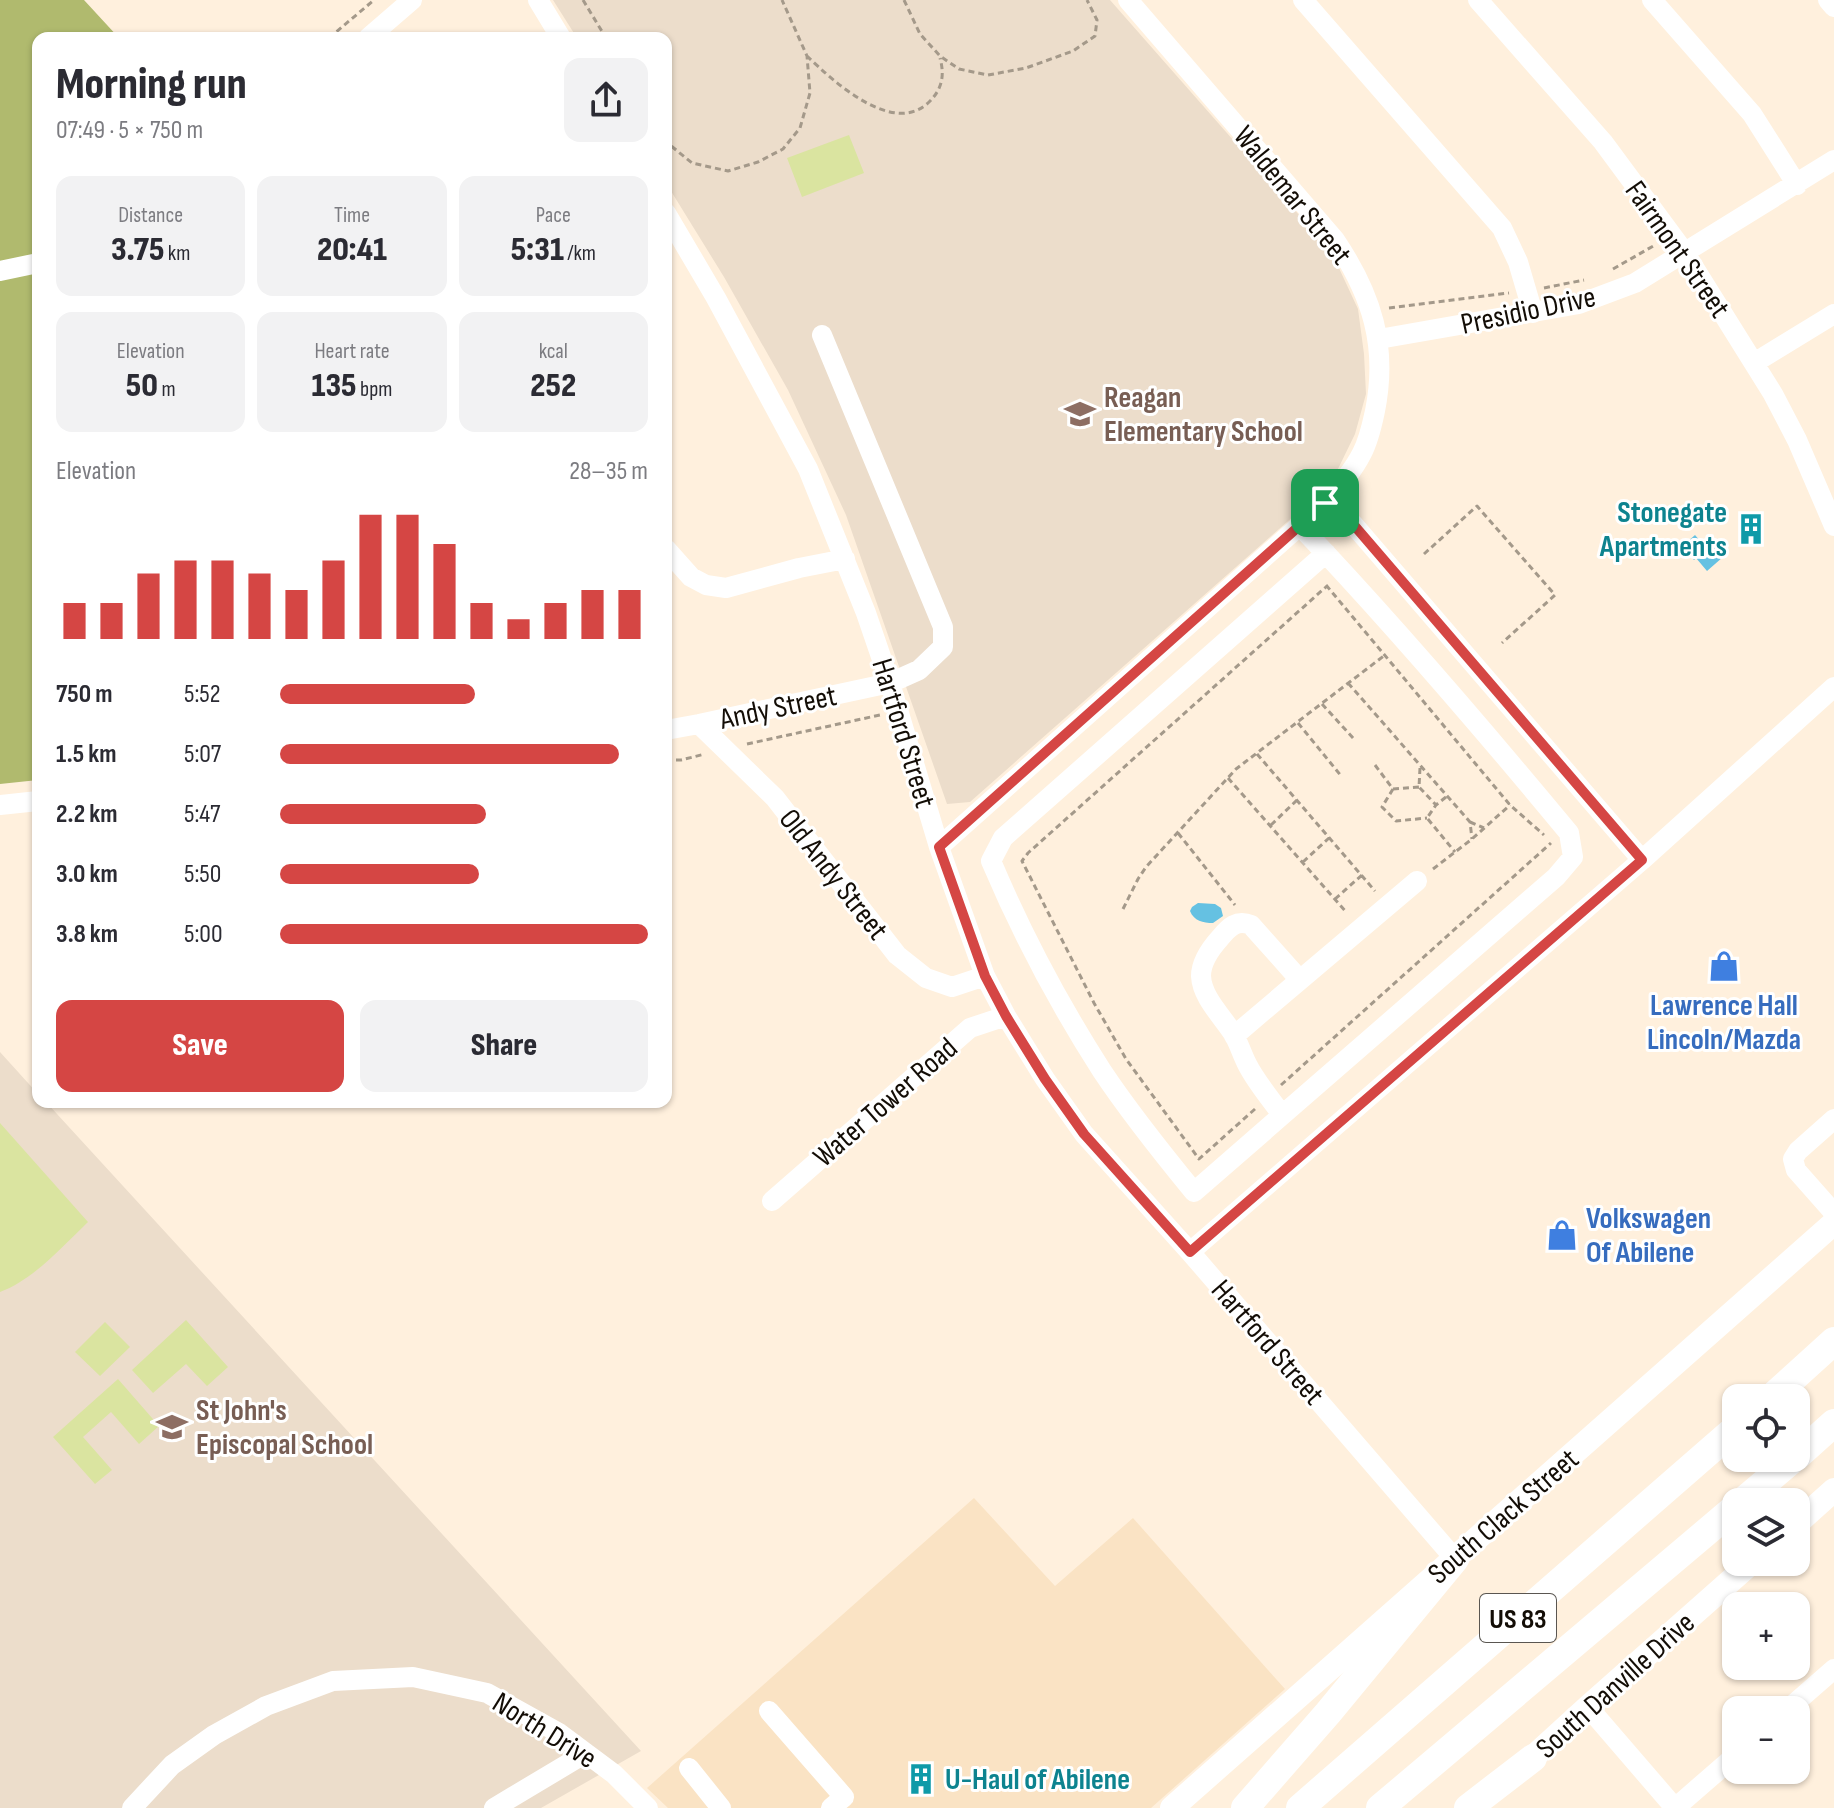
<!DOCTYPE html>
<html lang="en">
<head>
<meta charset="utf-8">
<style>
  :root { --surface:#fff; --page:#f2f2f3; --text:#2b2b33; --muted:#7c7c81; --accent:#d54644 }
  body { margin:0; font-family:"Sofia Sans Condensed",sans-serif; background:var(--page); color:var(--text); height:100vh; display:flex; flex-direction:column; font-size:30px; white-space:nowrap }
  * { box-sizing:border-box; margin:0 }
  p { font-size:26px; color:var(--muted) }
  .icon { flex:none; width:44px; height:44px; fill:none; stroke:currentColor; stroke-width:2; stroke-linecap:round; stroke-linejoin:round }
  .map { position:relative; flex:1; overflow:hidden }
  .side { position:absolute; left:32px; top:32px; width:640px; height:1076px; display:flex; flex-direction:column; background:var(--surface); border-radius:16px; box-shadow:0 2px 6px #0004 }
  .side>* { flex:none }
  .tools { position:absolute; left:1722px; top:1384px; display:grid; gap:16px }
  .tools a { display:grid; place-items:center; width:88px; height:88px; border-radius:16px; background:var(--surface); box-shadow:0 2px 6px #0004; font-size:40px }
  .pin { position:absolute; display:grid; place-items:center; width:68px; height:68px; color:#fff; margin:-34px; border-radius:16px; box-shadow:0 4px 12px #0006 }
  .round { display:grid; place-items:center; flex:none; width:84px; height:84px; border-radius:16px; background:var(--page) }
  .overview { display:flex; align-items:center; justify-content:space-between; height:136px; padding:0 24px }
  h1 { font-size:44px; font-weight:800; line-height:60px }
  .figures { display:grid; grid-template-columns:repeat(3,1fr); gap:12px; height:136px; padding:8px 24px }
  .figures div { display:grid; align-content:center; border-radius:16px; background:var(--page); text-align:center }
  .figures b { font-size:34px; font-weight:800 }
  .figures small { font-size:22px; font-weight:400 }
  .figures p { font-size:22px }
  .chart { height:224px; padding:16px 24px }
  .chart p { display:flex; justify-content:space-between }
  .chart svg { width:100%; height:144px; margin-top:8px; stroke:var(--accent); stroke-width:6 }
  .cta { display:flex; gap:16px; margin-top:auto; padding:16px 24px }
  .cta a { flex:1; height:92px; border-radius:16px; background:var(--accent); color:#fff; font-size:32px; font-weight:800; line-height:92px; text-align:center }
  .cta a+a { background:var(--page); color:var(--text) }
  ul { padding:0 24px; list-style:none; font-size:26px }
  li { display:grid; grid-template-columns:128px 96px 1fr; align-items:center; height:60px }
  li i { height:20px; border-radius:10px; background:var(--accent) }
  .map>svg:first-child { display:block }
</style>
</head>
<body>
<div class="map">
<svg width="1834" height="1808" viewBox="0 0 1834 1808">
  <rect width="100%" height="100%" fill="#fff0dd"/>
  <path fill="#fae3c4" d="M974 1498 1055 1586 1133 1518 1285 1689 1151 1808H668L647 1788Z"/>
  <path fill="#ecddcb" d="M553 0H1110L1321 240 1338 266 1358 309 1364 354 1366 394 1355 434 1336 473 1304 507 970 802 947 804 846 515 788 390 724 277 666 183V38H577Z
    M0 1052 38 1094V1102H46L641 1751 541 1808H0Z"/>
  <path fill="#dae4a0" d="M849 135 864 173 802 197 787 158Z
    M0 1123 88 1222C63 1246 33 1280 0 1292Z
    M186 1320 228 1367 207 1386 186 1364 153 1393 132 1370Z
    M105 1322 130 1347 100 1376 75 1352Z
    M118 1379 159 1426 139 1444 111 1412 83 1437 112 1470 95 1484 53 1437Z"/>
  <path fill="#b0ba6e" d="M0 0H84L119 38H38V780L0 784Z"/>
  <path fill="#65c1e2" d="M1695 535 1708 550 1713 546 1723 557 1707 571 1696 558 1694 560 1688 553 1683 557 1677 551Z
    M1198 903 1215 904 1221 908 1223 916 1213 923C1203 923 1194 921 1190 911L1192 907Z"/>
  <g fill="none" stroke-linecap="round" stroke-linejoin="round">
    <path stroke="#a4998a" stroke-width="3" stroke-dasharray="6 4" stroke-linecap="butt" d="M583 0 606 38
      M904 0 920 34 940 56 959 69 988 75 1026 68 1073 51 1095 36 1097 20 1087 0
      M329 38 374 0
      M807 56C833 81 892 136 928 103 942 90 945 76 940 58
      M666 138 670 145 692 163 728 171 758 162 783 149 800 128 810 93 807 56 782 0
      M1613 269 1655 245
      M1544 288 1584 280
      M1389 308 1509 293
      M1424 554 1477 506 1555 595 1502 643
      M1326 585 1510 805 1544 835
      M1348 683 1470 822 1472 839
      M1322 704 1354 739
      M1298 723 1342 777
      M747 744 880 715
      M1257 754 1375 891
      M666 760H681L705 754
      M1375 765 1393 789 1419 787
      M1420 768 1419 787 1436 805
      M1228 778 1347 913
      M1393 789 1382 807 1396 821 1427 818
      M1446 797 1436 805 1427 818 1455 852
      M1470 822 1484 828
      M1271 825 1297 800
      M1178 833 1235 905
      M1303 862 1329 838
      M1433 869 1472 839 1510 805
      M1335 899 1362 875
      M1123 909 1138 879 1146 867 1236 769 1385 655
      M1281 1085 1551 843
      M1255 1109 1199 1159 1126 1059 1094 1003 1022 861 1028 853 1327 586"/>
    <path stroke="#fff" stroke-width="20" d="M538 0 561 38
      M1303 0 1502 228 1518 262 1533 313
      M1478 0 1603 142 1685 253 1773 394 1797 440 1834 526
      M1652 0 1752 114 1797 185
      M1828 0 1834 7
      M368 38 412 0
      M666 213 716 298 808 469 866 613 890 683 939 847 985 976 1006 1016 1045 1079 1084 1134 1190 1252 1455 1559
      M0 271 38 263
      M1379 339 1579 304 1635 283 1834 160
      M1754 363 1834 314
      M1325 503 1353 524 1642 860 1834 687
      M1300 526C1394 625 1482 728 1569 833L1573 857 1556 877 1194 1192C1162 1153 1130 1113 1102 1071 1059 1004 1022 934 991 861L1003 838 1326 553
      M666 549 691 577 706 585 726 588 799 568 845 559
      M699 724 775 798 897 955 926 978 952 987 985 976
      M666 730 699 724 890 683 919 670 943 647V627L822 335
      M0 805 38 801
      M939 847 1325 503C1338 488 1353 471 1362 453 1369 440 1372 425 1375 411 1388 346 1372 295 1335 240L1128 0
      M1300 980 1417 881
      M1234 1036 1300 980 1251 925C1237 919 1229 927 1220 938 1211 948 1201 961 1201 976 1202 998 1223 1017 1234 1035 1239 1044 1242 1054 1247 1064 1256 1082 1270 1098 1282 1115
      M1834 1119 1798 1151 1793 1159 1796 1170 1834 1213
      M772 1201 970 1028 1006 1016
      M1190 1252 1642 860
      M1588 1707 1675 1808
      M1787 1710 1834 1669
      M769 1711 844 1797 831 1808
      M689 1768 721 1808
      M132 1808 172 1765 214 1735 266 1706 333 1681 413 1677 487 1693 559 1733 614 1774 648 1808
      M494 1808 586 1753
      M1675 1808 1736 1755"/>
    <path stroke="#fff" stroke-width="24" d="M1796 1524 1834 1490
      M1518 1771 1588 1707 1752 1562
      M1172 1808 1834 1223"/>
    <path stroke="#fff" stroke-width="28" d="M1771 1398 1834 1341
      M1796 1457 1834 1423
      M1742 1502 1794 1458
      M1245 1808 1328 1713 1455 1559
      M1300 1808 1736 1428
      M1380 1808 1736 1507
      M1468 1808 1533 1758"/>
  </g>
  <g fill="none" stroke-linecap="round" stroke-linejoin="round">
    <defs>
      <path id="route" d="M1325 503 1353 524 1642 860 1190 1252 1084 1134 1045 1079 1006 1016 985 976 939 847Z"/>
    </defs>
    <use href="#route" stroke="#fff" stroke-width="16"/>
    <use href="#route" stroke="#d54644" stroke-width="10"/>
  </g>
  <defs>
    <symbol id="school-bare" viewBox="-9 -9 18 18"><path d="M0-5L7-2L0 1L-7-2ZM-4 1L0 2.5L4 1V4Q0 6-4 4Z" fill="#8d6e63" stroke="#fff" stroke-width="2.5" paint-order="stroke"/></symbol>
    <symbol id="building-bare" viewBox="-9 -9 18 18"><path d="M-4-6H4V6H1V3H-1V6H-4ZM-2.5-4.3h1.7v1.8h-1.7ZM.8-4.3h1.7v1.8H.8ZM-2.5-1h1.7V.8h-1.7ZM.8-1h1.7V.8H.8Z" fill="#0f9aa8" stroke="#fff" stroke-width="2.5" paint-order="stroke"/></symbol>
    <symbol id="shop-bare" viewBox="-9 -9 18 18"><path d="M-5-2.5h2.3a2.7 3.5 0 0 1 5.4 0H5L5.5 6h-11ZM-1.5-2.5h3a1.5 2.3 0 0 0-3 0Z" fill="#3f7fe0" stroke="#fff" stroke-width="2.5" paint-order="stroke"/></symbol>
  </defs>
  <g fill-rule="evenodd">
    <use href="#school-bare" x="1058" y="392" width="44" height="44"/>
    <use href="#building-bare" x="1729" y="507" width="44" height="44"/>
    <use href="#shop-bare" x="1702" y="944" width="44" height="44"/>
    <use href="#shop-bare" x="1540" y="1213" width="44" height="44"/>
    <use href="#school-bare" x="150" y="1405" width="44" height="44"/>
    <use href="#building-bare" x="899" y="1757" width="44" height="44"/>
  </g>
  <g text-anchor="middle" stroke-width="6" stroke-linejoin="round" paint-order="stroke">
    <rect fill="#fff" stroke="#5a5651" stroke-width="2" x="1480" y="1594" width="76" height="48" rx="6"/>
    <g font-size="28" font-weight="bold" fill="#130d06">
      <text x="1518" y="1628">US 83</text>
    </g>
    <g font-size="30" fill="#130d06" stroke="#fff">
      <text transform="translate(1293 195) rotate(51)" y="10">Waldemar Street</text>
      <text transform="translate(1678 249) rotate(55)" y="10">Fairmont Street</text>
      <text transform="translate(1528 310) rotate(-12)" y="10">Presidio Drive</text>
      <text transform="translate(778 707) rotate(-12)" y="10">Andy Street</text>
      <text transform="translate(904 733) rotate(73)" y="10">Hartford Street</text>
      <text transform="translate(834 874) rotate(52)" y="10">Old Andy Street</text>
      <text transform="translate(885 1102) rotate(-41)" y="10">Water Tower Road</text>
      <text transform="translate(1268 1342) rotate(49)" y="10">Hartford Street</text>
      <text transform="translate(1503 1516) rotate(-41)" y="10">South Clack Street</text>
      <text transform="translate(1615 1685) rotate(-42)" y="10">South Danville Drive</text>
      <text transform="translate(545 1730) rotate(32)" y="10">North Drive</text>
    </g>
    <g font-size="30" font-weight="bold" fill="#785e54" stroke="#fff" text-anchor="start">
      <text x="1104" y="407">Reagan<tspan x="1104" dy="34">Elementary School</tspan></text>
      <text x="196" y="1420">St John's<tspan x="196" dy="34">Episcopal School</tspan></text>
    </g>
    <g font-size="30" font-weight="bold" fill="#0d838f" stroke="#fff" text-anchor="end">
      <text x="1727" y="522">Stonegate<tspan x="1727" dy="34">Apartments</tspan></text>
      <text x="945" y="1789" text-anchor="start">U-Haul of Abilene</text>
    </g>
    <g font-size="30" font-weight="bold" fill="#366cbe" stroke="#fff">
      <text x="1724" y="1015">Lawrence Hall<tspan x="1724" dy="34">Lincoln/Mazda</tspan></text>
      <text x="1586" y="1228" text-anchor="start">Volkswagen<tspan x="1586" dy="34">Of Abilene</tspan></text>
    </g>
  </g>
</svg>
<div class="tools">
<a><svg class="icon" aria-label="locate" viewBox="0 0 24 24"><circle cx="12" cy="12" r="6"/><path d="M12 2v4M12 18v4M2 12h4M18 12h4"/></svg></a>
<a><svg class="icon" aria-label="layers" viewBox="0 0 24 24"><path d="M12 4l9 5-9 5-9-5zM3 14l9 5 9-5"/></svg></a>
<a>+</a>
<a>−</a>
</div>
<div class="pin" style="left:1325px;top:503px;background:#1e9e55"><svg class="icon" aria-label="arrive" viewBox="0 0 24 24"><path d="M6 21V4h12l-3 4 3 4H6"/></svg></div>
<section class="side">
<div class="overview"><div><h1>Morning run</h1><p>07:49 · 5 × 750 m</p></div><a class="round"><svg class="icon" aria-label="share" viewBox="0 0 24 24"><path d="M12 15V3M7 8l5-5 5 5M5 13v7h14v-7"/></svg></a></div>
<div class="figures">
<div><p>Distance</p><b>3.75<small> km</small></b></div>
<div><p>Time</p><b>20:41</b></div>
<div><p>Pace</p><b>5:31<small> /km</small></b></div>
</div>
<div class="figures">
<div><p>Elevation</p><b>50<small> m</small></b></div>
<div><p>Heart rate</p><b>135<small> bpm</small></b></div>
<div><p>kcal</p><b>252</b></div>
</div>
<div class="chart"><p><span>Elevation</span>28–35 m</p>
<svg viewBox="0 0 160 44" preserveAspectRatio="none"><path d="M5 44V33M15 44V33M25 44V24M35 44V20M45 44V20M55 44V24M65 44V29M75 44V20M85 44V6M95 44V6M105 44V15M115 44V33M125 44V38M135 44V33M145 44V29M155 44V29"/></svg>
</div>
<ul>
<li><b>750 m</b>5:52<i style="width:53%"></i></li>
<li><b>1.5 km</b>5:07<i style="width:92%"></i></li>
<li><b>2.2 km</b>5:47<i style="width:56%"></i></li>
<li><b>3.0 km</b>5:50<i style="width:54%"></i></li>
<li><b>3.8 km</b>5:00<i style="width:100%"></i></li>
</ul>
<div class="cta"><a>Save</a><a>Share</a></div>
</section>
</div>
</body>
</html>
